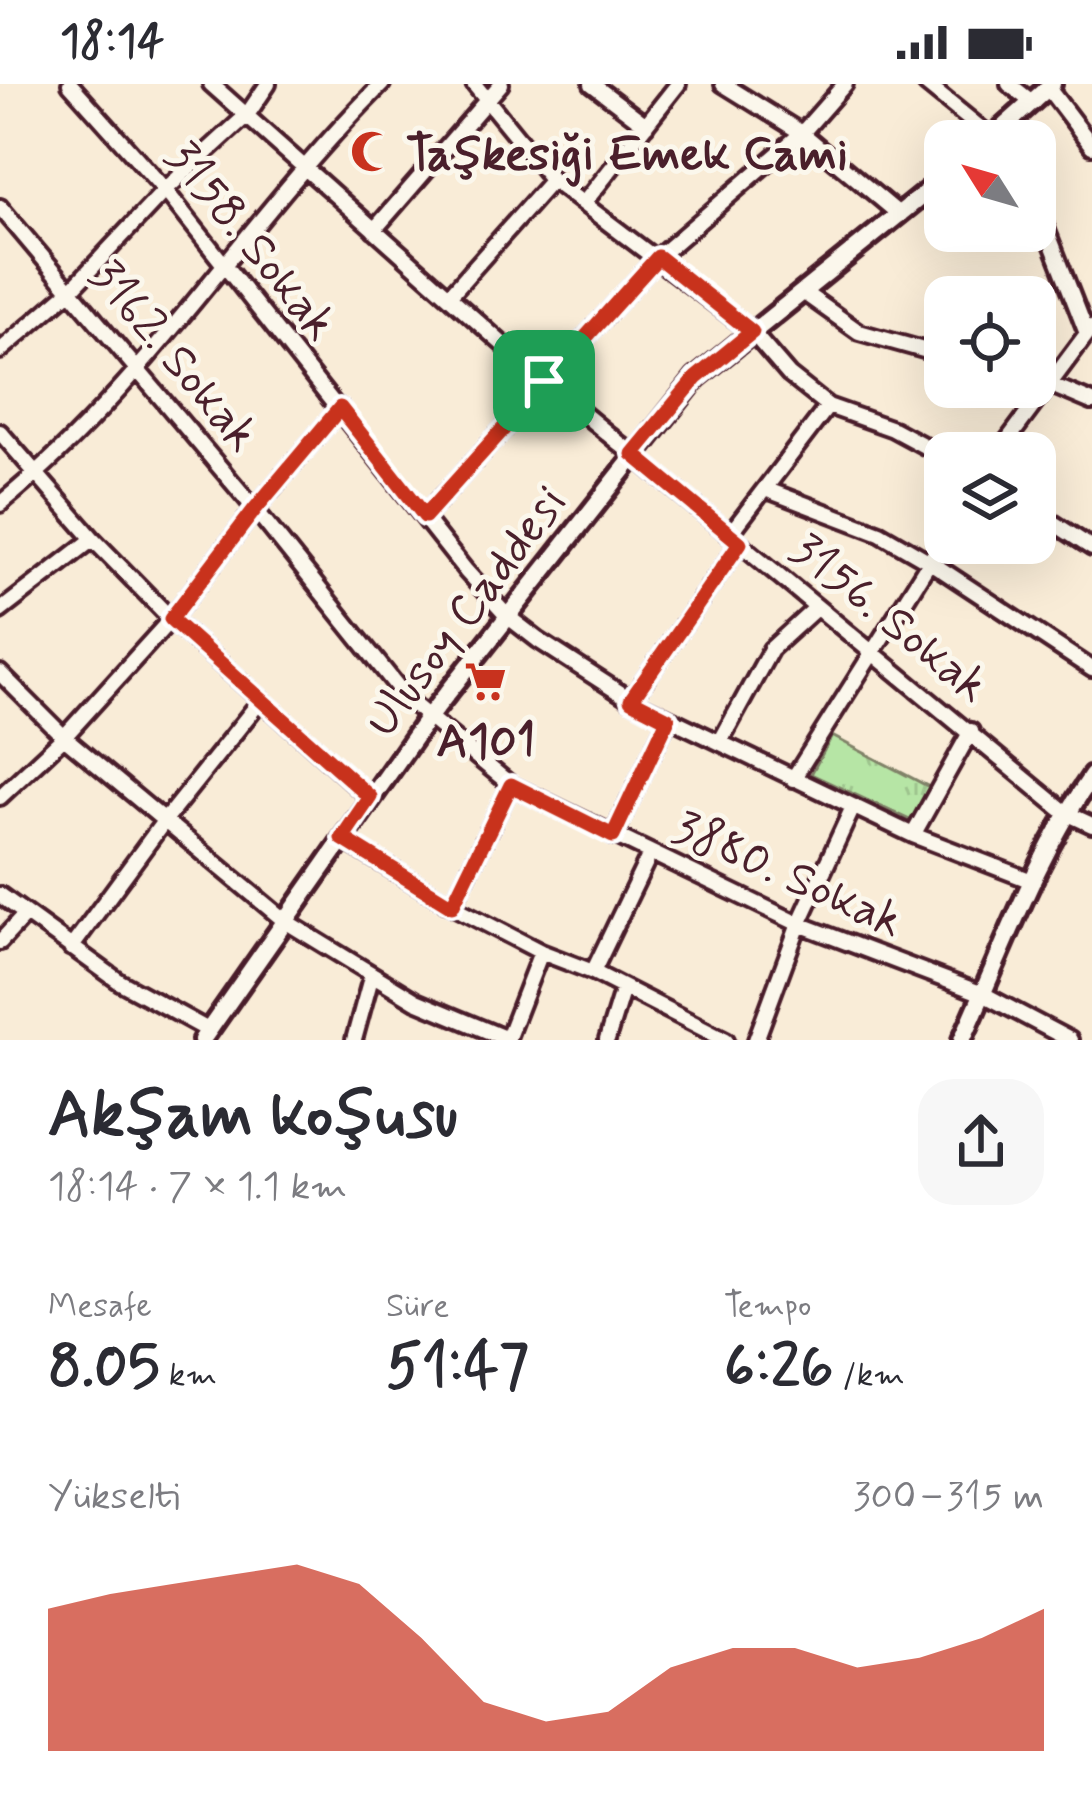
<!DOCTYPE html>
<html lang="tr">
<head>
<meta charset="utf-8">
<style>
  :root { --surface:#fff; --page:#f7f7f7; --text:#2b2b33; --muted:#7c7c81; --accent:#c8321e }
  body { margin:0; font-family:Mynerve,sans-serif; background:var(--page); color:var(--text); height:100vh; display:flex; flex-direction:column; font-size:45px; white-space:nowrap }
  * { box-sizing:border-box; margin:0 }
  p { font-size:39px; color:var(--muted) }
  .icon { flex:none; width:66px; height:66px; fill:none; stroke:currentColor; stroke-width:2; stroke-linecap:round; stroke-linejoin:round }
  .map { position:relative; height:956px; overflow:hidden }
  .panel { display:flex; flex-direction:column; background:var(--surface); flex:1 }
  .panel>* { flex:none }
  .needle { width:78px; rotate:307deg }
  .fabs { position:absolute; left:924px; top:36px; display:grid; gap:24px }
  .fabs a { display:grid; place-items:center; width:132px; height:132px; border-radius:24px; background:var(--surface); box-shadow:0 12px 48px #0002; font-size:60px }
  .pin { position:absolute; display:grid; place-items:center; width:102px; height:102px; color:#fff; margin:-51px; border-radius:24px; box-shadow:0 6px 18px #0006 }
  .round { display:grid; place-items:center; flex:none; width:126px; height:126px; border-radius:36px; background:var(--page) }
  .summary { display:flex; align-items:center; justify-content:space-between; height:204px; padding:0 48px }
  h1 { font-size:66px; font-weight:800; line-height:90px }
  .metrics { display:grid; grid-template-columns:repeat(3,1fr); gap:18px; height:204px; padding:12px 48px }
  .metrics div { display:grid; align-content:center }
  .metrics b { font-size:60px; font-weight:800 }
  .metrics small { font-size:33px; font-weight:400 }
  .metrics p { font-size:33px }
  .chart { height:336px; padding:24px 48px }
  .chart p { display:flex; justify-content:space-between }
  .chart svg { width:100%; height:216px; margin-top:12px; fill:var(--accent); opacity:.7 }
  .status { display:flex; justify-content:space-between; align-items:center; height:84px; padding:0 60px; background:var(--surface); direction:ltr }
  .status svg { height:33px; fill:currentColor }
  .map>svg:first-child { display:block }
</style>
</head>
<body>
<div class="status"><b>18:14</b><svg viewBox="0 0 49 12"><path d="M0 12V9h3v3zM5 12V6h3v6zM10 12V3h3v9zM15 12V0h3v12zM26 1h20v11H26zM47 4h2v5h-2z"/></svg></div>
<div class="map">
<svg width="1092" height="956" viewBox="0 0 1092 956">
  <defs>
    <pattern id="park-tufts" width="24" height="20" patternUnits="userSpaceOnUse" patternTransform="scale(3)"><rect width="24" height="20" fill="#b6e5a5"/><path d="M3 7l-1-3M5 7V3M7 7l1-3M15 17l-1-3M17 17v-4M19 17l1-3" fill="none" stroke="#9ec48e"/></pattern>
  </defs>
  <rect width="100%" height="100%" fill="#f9ecd7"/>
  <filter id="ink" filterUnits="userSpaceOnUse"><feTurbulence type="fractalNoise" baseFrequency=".00833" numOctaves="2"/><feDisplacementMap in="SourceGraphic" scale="24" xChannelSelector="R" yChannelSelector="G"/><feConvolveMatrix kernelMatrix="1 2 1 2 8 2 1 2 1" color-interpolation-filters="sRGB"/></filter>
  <g filter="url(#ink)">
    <path fill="url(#park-tufts)" stroke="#808268" stroke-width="3" d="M832 652 929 703 912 737 811 690Z"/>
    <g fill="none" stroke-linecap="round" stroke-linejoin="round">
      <defs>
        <path id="minor" d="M70 0 165 106 466 487 507 532 538 556 631 616 913 751 1032 797
          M211 0 544 297 1066 729 1092 741
          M474 0 552 96 752 248 789 291 828 322 893 345 945 373
          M592 0 646 41
          M723 0 802 49 900 131
          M926 0 996 57
          M1009 0 1033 19
          M1048 4 1092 62
          M1035 116 1086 247
          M584 119 678 0
          M0 123 255 425 408 616 511 701 799 840 983 910 1070 956
          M374 146 501 0
          M803 208 859 248 945 272
          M449 212 552 96
          M0 267 70 207 165 106 247 31 268 0
          M1035 294 1092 318
          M0 348 93 455 171 535 370 714
          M998 369 1092 243
          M765 405 880 449 930 478 1092 585
          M0 420C148 301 248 133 382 0
          M1035 427 1092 464
          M425 432 658 173 802 49 845 0
          M730 450 828 322
          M0 527 93 455
          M0 589 64 653 285 837 416 917 507 955
          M631 616 740 459
          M720 658 771 565 817 523
          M793 695 945 453
          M0 713 64 653 171 535 255 425 340 324
          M913 751 971 647
          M613 752 668 635
          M342 755 452 822 541 868 593 888 726 956
          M0 811 120 898 208 946
          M452 822 511 701
          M0 858 25 831
          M71 864 165 736 261 616
          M593 888 650 770
          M354 956 372 890
          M507 956 541 868
          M607 956 623 904
          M756 956 799 840 853 723"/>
        <path id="tertiary" d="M988 57 1052 0
          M202 956 427 635 696 294 945 93
          M962 956C1003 867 1035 773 1092 692"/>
      </defs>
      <use href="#minor" stroke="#4a1f2b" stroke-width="22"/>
      <use href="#tertiary" stroke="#4a1f2b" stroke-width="26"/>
      <use href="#minor" stroke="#fbf7ec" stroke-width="14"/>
      <use href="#tertiary" stroke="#fbf7ec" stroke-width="16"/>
    </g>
  </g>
  <g fill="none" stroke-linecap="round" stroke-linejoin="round" filter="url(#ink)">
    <defs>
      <path id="route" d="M658 173 752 248 696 294 633 370 740 459 631 616 668 635 613 752 511 701 452 822 342 754 370 713 171 535 255 425 340 324 425 432Z"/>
    </defs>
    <use href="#route" stroke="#fff" stroke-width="24"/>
    <use href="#route" stroke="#c8321e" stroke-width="15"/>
  </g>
  <defs>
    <symbol id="mosque-bare" viewBox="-9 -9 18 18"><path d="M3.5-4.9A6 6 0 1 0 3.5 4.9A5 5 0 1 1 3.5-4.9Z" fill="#c8321e" stroke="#fbf7ec" stroke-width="2.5" paint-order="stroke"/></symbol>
    <symbol id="supermarket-bare" viewBox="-9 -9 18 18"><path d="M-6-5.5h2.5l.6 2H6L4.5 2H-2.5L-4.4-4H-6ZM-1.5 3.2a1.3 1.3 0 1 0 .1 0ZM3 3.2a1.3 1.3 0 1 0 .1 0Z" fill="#c8321e" stroke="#fbf7ec" stroke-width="2.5" paint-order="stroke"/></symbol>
  </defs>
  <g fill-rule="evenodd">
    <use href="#mosque-bare" x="342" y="38" width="59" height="59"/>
    <use href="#supermarket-bare" x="456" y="568" width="59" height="59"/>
  </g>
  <g text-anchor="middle" stroke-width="10" stroke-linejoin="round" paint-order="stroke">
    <g font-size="48" font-weight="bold" fill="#4a1f2b" stroke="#fbf7ec" text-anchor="start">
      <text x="406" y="85">Taşkesiği Emek Cami</text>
      <text x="486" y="672" text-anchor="middle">A101</text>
    </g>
    <g font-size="48" fill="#4a1f2b" stroke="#fbf7ec">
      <text transform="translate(253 155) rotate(51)" y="17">3158. Sokak</text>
      <text transform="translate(176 270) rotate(50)" y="17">3162. Sokak</text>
      <text transform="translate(464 526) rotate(-53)" y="17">Ulusoy Caddesi</text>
      <text transform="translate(891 532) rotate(39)" y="17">3156. Sokak</text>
      <text transform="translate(789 788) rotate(24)" y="17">3880. Sokak</text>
    </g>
  </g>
</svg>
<div class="fabs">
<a><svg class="needle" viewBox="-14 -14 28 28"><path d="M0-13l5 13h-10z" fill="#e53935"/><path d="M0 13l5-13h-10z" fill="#7c7c81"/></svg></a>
<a><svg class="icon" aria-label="locate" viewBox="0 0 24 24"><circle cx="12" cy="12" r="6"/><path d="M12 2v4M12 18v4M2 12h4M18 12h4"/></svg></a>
<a><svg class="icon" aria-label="layers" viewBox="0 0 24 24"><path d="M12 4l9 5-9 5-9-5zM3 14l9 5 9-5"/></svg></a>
</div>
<div class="pin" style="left:544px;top:297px;background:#1e9e55"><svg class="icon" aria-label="arrive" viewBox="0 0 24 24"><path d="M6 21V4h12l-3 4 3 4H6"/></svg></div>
</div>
<section class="panel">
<div class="summary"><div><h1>Akşam koşusu</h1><p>18:14 · 7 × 1.1 km</p></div><a class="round"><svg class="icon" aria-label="share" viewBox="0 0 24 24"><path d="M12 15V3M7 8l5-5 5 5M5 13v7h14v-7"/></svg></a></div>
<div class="metrics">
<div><p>Mesafe</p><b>8.05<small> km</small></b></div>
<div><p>Süre</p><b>51:47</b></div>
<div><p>Tempo</p><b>6:26<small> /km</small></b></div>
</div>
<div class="chart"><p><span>Yükselti</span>300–315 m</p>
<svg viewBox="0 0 160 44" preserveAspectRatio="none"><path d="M0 44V15L10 12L20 10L30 8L40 6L50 10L60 21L70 34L80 38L90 36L100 27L110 23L120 23L130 27L140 25L150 21L160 15V44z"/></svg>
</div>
</section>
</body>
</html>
